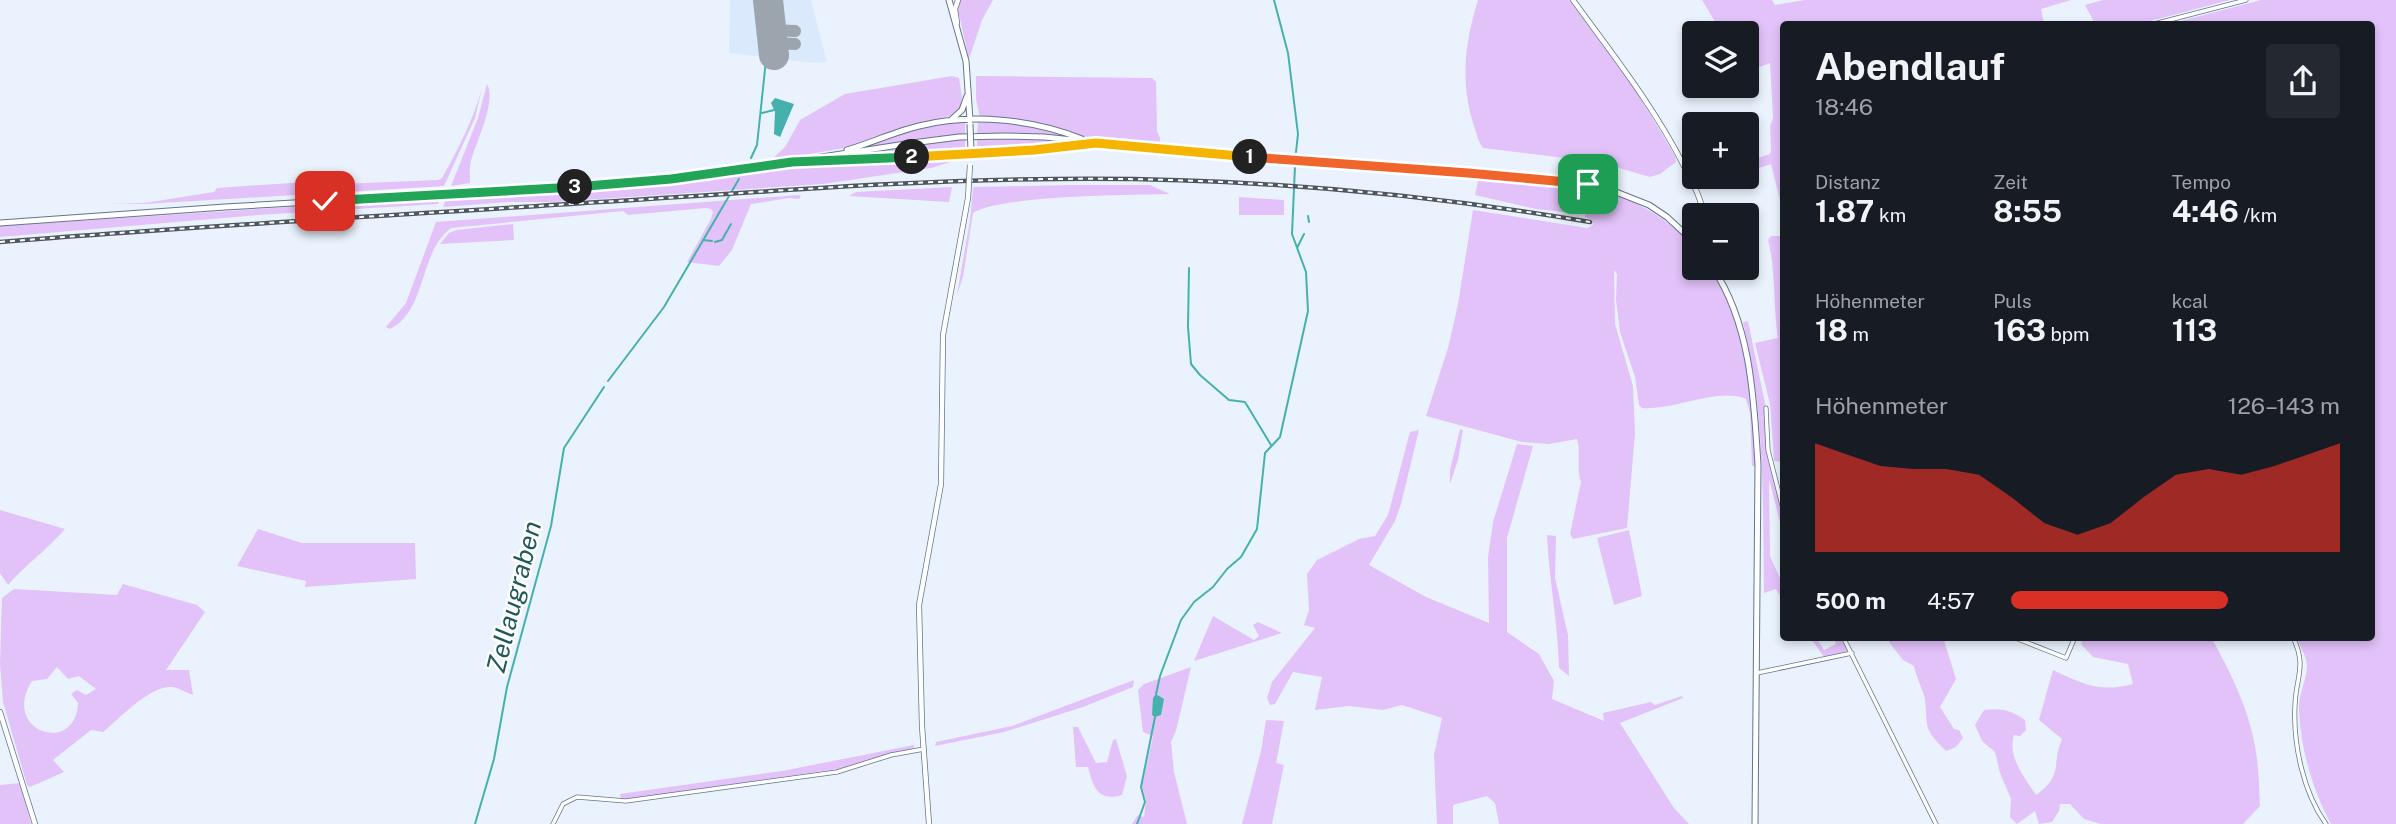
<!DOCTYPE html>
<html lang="de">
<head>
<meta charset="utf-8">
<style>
  :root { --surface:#171b24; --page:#242831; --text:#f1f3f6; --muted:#9ea1a6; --accent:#d93025 }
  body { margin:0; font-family:"Public Sans",sans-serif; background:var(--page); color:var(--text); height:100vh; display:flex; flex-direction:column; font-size:26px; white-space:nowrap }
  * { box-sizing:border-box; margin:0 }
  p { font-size:23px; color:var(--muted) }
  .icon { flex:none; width:38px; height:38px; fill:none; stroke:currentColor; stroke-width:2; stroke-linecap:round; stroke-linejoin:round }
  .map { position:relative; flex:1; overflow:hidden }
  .sheet { position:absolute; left:1780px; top:21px; width:595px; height:620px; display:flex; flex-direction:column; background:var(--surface); border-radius:7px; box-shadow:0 4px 10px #0003 }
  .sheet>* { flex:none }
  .buttons { position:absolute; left:1682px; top:21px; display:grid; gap:14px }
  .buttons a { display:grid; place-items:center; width:77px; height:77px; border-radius:7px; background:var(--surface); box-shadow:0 4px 10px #0003; font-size:35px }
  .pin { position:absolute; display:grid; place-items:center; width:60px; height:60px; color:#fff; margin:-30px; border-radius:14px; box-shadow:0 4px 10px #0006 }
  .km { position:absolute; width:35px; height:35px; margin:-18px; border-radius:50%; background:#222; color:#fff; font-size:19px; line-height:35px; text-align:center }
  .round { display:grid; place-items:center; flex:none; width:74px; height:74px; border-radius:7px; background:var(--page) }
  .head { display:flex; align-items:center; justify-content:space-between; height:119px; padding:0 35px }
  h1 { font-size:38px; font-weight:700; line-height:52px }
  .stats { display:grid; grid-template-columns:repeat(3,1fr); gap:10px; height:119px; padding:7px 35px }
  .stats div { display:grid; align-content:center }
  .stats b { font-size:30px; font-weight:700 }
  .stats small { font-size:19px; font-weight:400 }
  .stats p { font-size:19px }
  .chart { height:196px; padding:14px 35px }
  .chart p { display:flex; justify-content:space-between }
  .chart svg { width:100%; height:126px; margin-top:7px; fill:var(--accent); opacity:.7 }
  ul { padding:0 35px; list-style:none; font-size:23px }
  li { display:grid; grid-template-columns:112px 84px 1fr; align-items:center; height:52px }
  li i { height:18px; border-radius:9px; background:var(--accent) }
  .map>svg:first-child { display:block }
</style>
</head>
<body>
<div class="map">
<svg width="2396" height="824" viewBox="0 0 2396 824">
  <rect width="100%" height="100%" fill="#eaf3fd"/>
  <path fill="#daeafc" d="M730 0H811L827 62 814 63 729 53Z"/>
  <path fill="#e2c2f9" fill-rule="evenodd" d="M960 0H993L982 20 969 59 958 10Z
    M1478 0H1569L1638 94 1675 156 1676 162 1660 174 1650 177 1598 162 1483 148C1477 140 1476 131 1473 123 1460 80 1465 42 1478 0Z
    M1702 0H1772L1775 5 1805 0H2071L2041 9 2044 24H1783V212L1771 164 1747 172V161L1770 154 1771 151 1770 126 1773 118 1770 63 1747 72 1746 33H1722Z
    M2103 0H2230L2139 24H2095L2085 5Z
    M2261 0H2396V824H2331C2312 788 2301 751 2299 710 2298 696 2306 682 2307 667 2307 657 2300 646 2296 637H2371V24H2169Z
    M952 76 959 78 962 98 960 108 953 115 919 124 850 147 770 161 785 147 800 120 845 94Z
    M976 76 1152 78 1156 82 1157 131 1160 138V145L1082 136 980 118 976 99Z
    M487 84C497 101 476 142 471 161 469 168 470 176 470 183L451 186 478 118Z
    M482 88 475 118 444 186 144 204 110 203H144L214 192 217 188 335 180 341 184 438 180 442 178C458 149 473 121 482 88Z
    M965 122V134L859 148C894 136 928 124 965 122Z
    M978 122 1017 124 1073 137 1024 133 977 134Z
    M965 139V150L961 152 845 156Z
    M1019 139 1070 142 977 151V140Z
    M957 157V160L931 168 823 184 554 202H508L443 207 447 197 630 186 841 160 866 162Z
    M1479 176C1564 184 1630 180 1694 246V268H1710C1749 324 1752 400 1756 466H1752L1750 413 1746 399C1718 387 1673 411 1642 408L1639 405 1635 377 1620 332 1616 300 1617 274 1614 270 1615 324 1633 386 1635 433 1627 528 1573 539 1570 534 1581 482C1576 469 1581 453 1577 439L1549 444 1522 442 1426 416 1448 348 1458 304 1473 210 1587 228 1593 225 1592 220 1585 217 1587 208 1566 204 1565 212 1536 209 1475 195Z
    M1073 185H1150L1170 194C1133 195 999 195 973 213L963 277 957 295 970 220 973 187Z
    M952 187 949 202 849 196 856 192Z
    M799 195 801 196 799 199 789 198 751 204 732 250 719 266 687 262 711 219 713 212 711 209 706 208 628 215 623 211 451 228C419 251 427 311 390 329L386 327 406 303 436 222Z
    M441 197 438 204 258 215 0 237V226Z
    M1239 197 1284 200V215H1239Z
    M513 224 514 240 440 244 449 233 457 230Z
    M1771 236H1783V462L1774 461 1770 404 1755 343 1778 338C1773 305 1776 272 1768 240Z
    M1748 321 1766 408 1767 441 1783 509V534L1769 479 1770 556 1783 585V600L1776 589 1764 593C1763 502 1765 412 1743 322Z
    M1460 429 1463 430 1458 460 1450 484V470Z
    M1419 430 1401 504 1395 521 1369 565 1426 597 1489 623 1488 557 1493 522 1517 444 1533 446 1507 538V632L1539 654 1554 681 1552 699 1604 721 1603 713 1651 702 1655 705 1682 696 1683 698 1620 723 1674 808 1689 824H1499L1495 803 1487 796 1453 805V824H1437L1434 755 1442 718 1402 705 1383 710 1349 706 1315 710 1322 677 1293 672 1275 704 1270 705 1267 698 1272 682 1315 628 1304 625 1309 610 1307 574 1317 560 1359 539 1375 536 1388 515 1410 432Z
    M0 510 65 529C47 550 25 565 8 585L0 573Z
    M258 529 302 543H415L416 579 305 587 306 581 237 566Z
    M1629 530 1642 596 1614 605 1597 538Z
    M1547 535 1556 536 1555 578 1568 635 1569 676 1559 668C1558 623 1549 580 1547 535Z
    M123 584 197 605 205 612 166 670H189L193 695C185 692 179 688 172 687 150 685 119 719 103 732L91 730 53 760 64 772 30 787 27 785 3 702 0 664 2 598 14 589 117 595ZM57 667 68 679 79 676 96 689 86 695 77 690 71 694 78 703C76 756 0 732 32 681L47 679Z
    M1213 616 1254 640 1259 636 1253 625 1258 622 1282 633 1194 661Z
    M1810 637H1816L1824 650 1836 644 1833 637H1842L1848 651 1824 657Z
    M1892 637H1943L1956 679 1940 707 1954 729 1959 730 1963 738 1956 747 1946 751C1923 728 1928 730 1925 699 1924 692 1916 677 1914 666L1903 660 1889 642Z
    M2083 637H2211C2231 673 2250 711 2256 752 2259 770 2259 788 2260 806L2243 824H2101L2084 819 2070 804H2060L2059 811 2052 822 2039 824 2035 811 2017 824 2010 817 2011 799 2000 773 1995 752 1982 741 1975 725 1984 710C2001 708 2011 710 2025 720L2026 730 2020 736 2014 735C2007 757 2025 778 2036 795 2064 775 2051 765 2062 739L2039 720 2053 670C2083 684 2099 693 2133 684L2128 664 2093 657 2081 644Z
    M1191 667 1176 731 1171 742 1174 772 1187 824H1132L1138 815 1144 817 1146 800 1142 786 1153 736 1143 732 1138 690 1144 684Z
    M1134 680 1133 687 1083 707 1004 732 935 746 936 742 1012 726Z
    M1266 720 1284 721 1276 763 1284 765 1272 824H1242L1261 751Z
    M1073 727H1078L1096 763 1107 762 1113 740 1116 739 1127 776 1122 795C1098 802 1093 787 1088 767H1076Z
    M914 745V748L845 768 621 800 620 794 782 771Z
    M20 783 31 824H0V785Z"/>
  <path fill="#46b1ac" d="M775 98 794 104 780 137 774 134 775 112 771 103Z
    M1156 694 1164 699 1161 715 1155 717 1152 715 1153 698Z"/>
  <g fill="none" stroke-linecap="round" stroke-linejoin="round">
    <path stroke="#46b1ac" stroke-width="2" d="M1274 0 1288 53 1298 134 1296 152
      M762 113 774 110
      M751 158 757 145 766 60
      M1308 216 1309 222
      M703 240 712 241
      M715 242 722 240 731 224
      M1297 248 1304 234
      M1189 268 1188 327 1191 364 1200 375 1229 400 1245 402 1271 445
      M608 381 664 307 739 179
      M1156 694 1160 676 1181 620 1194 602 1213 587 1227 569 1241 557 1257 529 1265 453 1280 437 1308 311 1306 272 1292 234 1295 166
      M475 824 494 759 507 687 551 526 564 448 604 387
      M1137 824 1145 802 1141 787 1155 717"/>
    <path stroke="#9ca4ae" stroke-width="12" d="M771 30 795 31
      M773 43 795 44"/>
    <path stroke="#9ca4ae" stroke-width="30" d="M768 0 774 55"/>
    <defs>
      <path id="minor" d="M2154 24 2246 0
        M1766 408 1768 450 1783 509
        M1843 637 1936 824
        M2013 637 2066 658 2075 637
        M2293 637C2307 667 2296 676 2295 705 2293 744 2303 792 2326 824
        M1757 673 1852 653
        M553 824 563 804 577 797 626 801 837 772 891 755 924 749"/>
      <path id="tertiary" d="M1573 0C1613 55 1656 109 1686 170 1693 184 1702 199 1703 215
        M957 23 955 9 958 0
        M0 712 35 824
        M929 824 922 726 919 605 941 484 943 335 968 198"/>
      <path id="secondary" d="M949 0 966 61 970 120
        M952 119 962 110 967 96
        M847 150C871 143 894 132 919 126 971 113 1032 119 1082 139
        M827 160 971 154 1079 144
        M0 223 225 207 624 184 719 173 912 143 959 137 1005 136 1044 137 1188 152 1467 172 1588 184 1611 190 1649 205 1667 217 1694 242
        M1713 268C1751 325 1754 399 1758 465L1755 824"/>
    </defs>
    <use href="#minor" stroke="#62758b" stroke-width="5"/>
    <use href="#tertiary" stroke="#62758b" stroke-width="6"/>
    <use href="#secondary" stroke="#62758b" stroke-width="7"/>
    <use href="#minor" stroke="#fff" stroke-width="3.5"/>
    <use href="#tertiary" stroke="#fff" stroke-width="4.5"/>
    <use href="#secondary" stroke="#fff" stroke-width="5"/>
    <defs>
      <path id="rail" d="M0 242C200 226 400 215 600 202 752 193 904 180 1056 179 1235 177 1413 192 1590 222"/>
    </defs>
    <use href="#rail" stroke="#4f565f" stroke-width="4.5"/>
    <use href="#rail" stroke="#fff" stroke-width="2" stroke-dasharray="5" stroke-linecap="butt"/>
    <defs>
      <path id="tertiary-bridge" d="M968 198 970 165"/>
      <path id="secondary-bridge" d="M970 124 971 151"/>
    </defs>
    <use href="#tertiary-bridge" stroke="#62758b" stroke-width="6" stroke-linecap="butt"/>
    <use href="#secondary-bridge" stroke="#62758b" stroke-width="7" stroke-linecap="butt"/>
    <use href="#tertiary-bridge" stroke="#fff" stroke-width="4.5"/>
    <use href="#secondary-bridge" stroke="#fff" stroke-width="5"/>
  </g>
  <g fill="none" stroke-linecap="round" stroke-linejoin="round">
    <defs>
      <path id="split-1" d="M1250 157 1468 173 1588 184"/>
      <path id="split-2" d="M912 157 1034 150 1096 143 1250 157"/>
      <path id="split-3" d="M575 187 671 179 792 162 912 157"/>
      <path id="split-4" d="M325 201 575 187"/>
    </defs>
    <use href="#split-1" stroke="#fff" stroke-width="14"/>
    <use href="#split-2" stroke="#fff" stroke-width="14"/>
    <use href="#split-3" stroke="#fff" stroke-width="14"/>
    <use href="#split-4" stroke="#fff" stroke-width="14"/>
    <use href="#split-1" stroke="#f0652b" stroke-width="9"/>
    <use href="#split-2" stroke="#f5b400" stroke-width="9"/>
    <use href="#split-3" stroke="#22a559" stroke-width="9"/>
    <use href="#split-4" stroke="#22a559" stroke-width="9"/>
  </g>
  <g text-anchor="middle" stroke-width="5" stroke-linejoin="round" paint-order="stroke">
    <g font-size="26" font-style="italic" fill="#1f5a58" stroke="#fff">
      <text transform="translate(514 597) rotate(-76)" y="9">Zellaugraben</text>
    </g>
  </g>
</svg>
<div class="buttons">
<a><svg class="icon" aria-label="layers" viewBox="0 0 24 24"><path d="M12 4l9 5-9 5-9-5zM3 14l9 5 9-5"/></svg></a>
<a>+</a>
<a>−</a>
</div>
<div class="pin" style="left:1588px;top:184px;background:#1e9e55"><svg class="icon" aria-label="arrive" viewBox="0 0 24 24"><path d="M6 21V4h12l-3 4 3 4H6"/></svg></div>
<div class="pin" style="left:325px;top:201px;background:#d93025"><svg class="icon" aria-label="check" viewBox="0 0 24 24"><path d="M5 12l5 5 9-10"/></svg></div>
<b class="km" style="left:1250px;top:157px">1</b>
<b class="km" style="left:912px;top:157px">2</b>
<b class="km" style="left:575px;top:187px">3</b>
<section class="sheet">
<div class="head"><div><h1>Abendlauf</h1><p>18:46</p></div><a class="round"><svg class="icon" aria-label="share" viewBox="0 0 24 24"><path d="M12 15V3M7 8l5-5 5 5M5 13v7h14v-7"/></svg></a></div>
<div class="stats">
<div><p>Distanz</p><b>1.87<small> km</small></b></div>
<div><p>Zeit</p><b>8:55</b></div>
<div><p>Tempo</p><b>4:46<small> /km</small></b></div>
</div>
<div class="stats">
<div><p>Höhenmeter</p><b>18<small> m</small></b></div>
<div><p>Puls</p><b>163<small> bpm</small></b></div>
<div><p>kcal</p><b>113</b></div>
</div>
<div class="chart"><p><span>Höhenmeter</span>126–143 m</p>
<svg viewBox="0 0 160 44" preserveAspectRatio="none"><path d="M0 44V6L10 10L20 14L30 15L40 15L50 17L60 25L70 34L80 38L90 34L100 25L110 17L120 15L130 17L140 14L150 10L160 6V44z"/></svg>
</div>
<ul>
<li><b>500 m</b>4:57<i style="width:66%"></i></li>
</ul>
</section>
</div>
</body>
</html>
